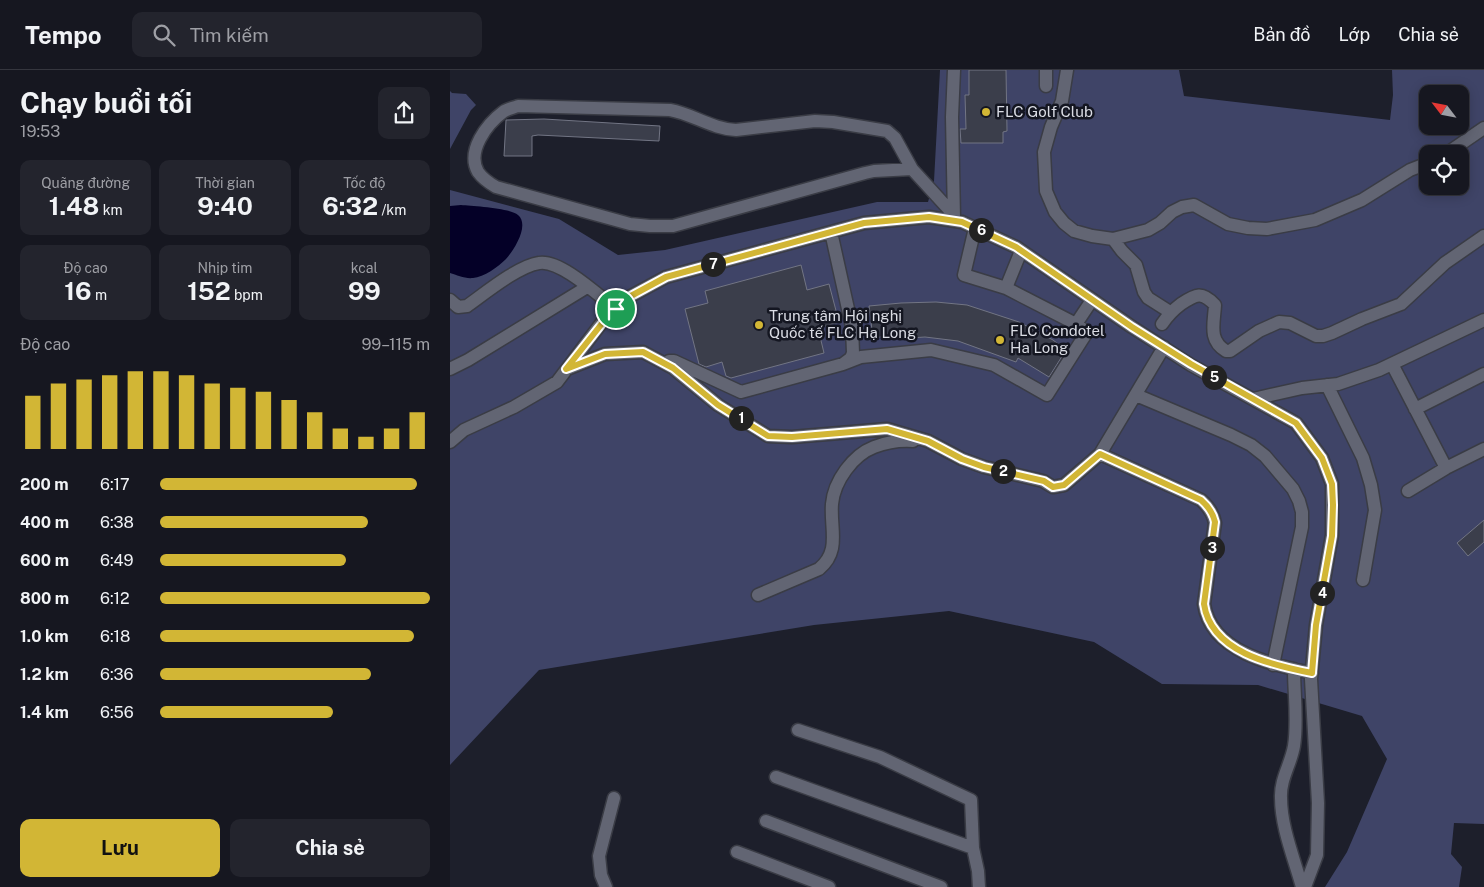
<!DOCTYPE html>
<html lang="vi">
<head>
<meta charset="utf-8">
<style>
  :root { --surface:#161720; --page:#23242d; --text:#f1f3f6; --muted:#9e9fa5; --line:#35363e; --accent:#d2b635 }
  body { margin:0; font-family:"Public Sans",sans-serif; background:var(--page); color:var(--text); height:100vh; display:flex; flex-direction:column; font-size:19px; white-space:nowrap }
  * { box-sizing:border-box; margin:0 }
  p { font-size:16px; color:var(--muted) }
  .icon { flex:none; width:28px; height:28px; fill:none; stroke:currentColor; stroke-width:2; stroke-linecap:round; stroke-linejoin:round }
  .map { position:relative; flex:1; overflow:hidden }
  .panel { display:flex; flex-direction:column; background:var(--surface); width:450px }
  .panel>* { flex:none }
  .needle { width:32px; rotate:302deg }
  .fabs { position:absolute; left:969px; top:15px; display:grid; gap:10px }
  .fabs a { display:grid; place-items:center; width:50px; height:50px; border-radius:10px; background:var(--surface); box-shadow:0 2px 12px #0003,0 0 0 1px var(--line); font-size:25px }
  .pin { position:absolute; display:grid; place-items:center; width:42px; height:42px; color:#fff; margin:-21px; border:2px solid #fff; border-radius:50%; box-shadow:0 1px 5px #0007 }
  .km { position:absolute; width:25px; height:25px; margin:-12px; border-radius:50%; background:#222; color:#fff; font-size:14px; line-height:25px; text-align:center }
  .round { display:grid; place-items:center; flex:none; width:52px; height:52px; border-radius:10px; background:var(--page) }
  .overview { display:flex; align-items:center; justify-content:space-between; height:85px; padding:0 20px }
  h1 { font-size:28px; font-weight:700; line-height:38px }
  .figures { display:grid; grid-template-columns:repeat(3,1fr); gap:8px; height:85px; padding:5px 20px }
  .figures div { display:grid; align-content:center; border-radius:10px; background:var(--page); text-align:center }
  .figures b { font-size:25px; font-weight:700 }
  .figures small { font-size:14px; font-weight:400 }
  .figures p { font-size:14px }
  .chart { height:140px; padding:10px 20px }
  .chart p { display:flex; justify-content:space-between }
  .chart svg { width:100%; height:90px; margin-top:5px; stroke:var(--accent); stroke-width:6 }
  .primary-button { display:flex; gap:10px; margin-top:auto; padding:10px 20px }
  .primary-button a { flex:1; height:58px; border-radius:10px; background:var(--accent); color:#111; font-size:20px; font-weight:700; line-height:58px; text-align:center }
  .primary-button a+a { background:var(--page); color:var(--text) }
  ul { padding:0 20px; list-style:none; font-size:16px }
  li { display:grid; grid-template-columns:80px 60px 1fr; align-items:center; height:38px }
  li i { height:12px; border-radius:6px; background:var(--accent) }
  header { display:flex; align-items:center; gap:30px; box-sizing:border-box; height:70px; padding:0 25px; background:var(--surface); border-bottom:1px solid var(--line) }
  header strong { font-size:24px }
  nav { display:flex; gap:28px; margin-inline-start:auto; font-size:18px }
  .search { width:350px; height:45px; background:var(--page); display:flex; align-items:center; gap:12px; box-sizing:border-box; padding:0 18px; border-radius:10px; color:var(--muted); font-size:19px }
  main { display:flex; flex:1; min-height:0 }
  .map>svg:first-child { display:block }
</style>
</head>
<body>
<header>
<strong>Tempo</strong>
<div class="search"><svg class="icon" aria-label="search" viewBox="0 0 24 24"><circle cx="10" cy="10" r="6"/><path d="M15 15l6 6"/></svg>Tìm kiếm</div>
<nav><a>Bản đồ</a><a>Lớp</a><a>Chia sẻ</a></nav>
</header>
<main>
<section class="panel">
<div class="overview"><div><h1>Chạy buổi tối</h1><p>19:53</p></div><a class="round"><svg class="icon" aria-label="share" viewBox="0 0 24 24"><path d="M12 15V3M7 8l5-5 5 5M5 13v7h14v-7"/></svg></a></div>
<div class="figures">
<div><p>Quãng đường</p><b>1.48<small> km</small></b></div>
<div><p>Thời gian</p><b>9:40</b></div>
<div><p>Tốc độ</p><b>6:32<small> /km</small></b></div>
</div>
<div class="figures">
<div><p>Độ cao</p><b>16<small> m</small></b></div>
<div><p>Nhịp tim</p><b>152<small> bpm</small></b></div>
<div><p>kcal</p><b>99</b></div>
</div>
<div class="chart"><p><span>Độ cao</span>99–115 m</p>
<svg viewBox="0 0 160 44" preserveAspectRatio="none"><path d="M5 44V18M15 44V12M25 44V10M35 44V8M45 44V6M55 44V6M65 44V8M75 44V12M85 44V14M95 44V16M105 44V20M115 44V26M125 44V34M135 44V38M145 44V34M155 44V26"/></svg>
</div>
<ul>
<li><b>200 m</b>6:17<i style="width:95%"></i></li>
<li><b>400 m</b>6:38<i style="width:77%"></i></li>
<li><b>600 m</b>6:49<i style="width:69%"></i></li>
<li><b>800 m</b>6:12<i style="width:100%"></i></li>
<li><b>1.0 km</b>6:18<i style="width:94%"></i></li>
<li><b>1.2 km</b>6:36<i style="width:78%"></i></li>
<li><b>1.4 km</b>6:56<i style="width:64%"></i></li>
</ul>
<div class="primary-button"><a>Lưu</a><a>Chia sẻ</a></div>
</section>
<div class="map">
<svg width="1034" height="817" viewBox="0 0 1034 817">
  <rect width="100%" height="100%" fill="#1d1f2b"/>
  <path fill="#3f4467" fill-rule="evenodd" d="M490 0H729L734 26 940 50 943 25 942 0H1034V754L1004 753 1001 784 1012 797 1009 817H875L897 782 937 689 912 646 808 615 712 614 644 572 499 541 364 555 89 600 0 695V120L109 149 168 185 215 180 427 132H478L484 111ZM978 24H1010V56H978ZM978 84H1010V116H978Z
    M0 21 2 23 16 24 26 35 21 40 0 79Z"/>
  <path fill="#040027" d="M11 135C23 136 60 138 68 145 80 155 64 180 56 189 48 197 34 207 23 208 15 209 7 205 0 203V136Z"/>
  <path fill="#3b3e4b" stroke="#727584" d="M519 0H556L557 61 553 62V73H511L510 59H516L515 25H519Z
    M94 49 210 56 209 71 88 65 82 66V86H54L56 50Z
    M351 195 357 220 379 214 389 252 368 258 374 283 281 308 276 306 272 292 256 297 249 294 235 239 258 233 255 221Z
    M486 232 517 235 569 252 603 270 616 280 599 307 568 288 566 292 508 271 475 267 460 268 459 263 423 268 419 236 451 233Z
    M1034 450V472L1018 486 1007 473Z"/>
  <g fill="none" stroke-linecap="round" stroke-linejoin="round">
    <defs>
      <path id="minor" d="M617 0 612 31 601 57 594 82 596 121 605 142 614 153 624 161 642 166 663 169 698 160 710 153 722 142 732 137 744 135 778 154 798 158 817 159 865 150 912 130 960 100 978 93
        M596 16V0
        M996 84 1034 58
        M462 99 424 101 415 103 223 156H200L180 154 46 117C39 113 33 109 28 102 16 81 37 54 53 42 57 39 63 38 68 36L220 40C243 44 262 59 286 60L365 51 383 52 437 61 445 68 462 99 504 145
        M504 148 502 47 504 0
        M525 158 514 205 556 218
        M663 169 672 181 686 195 694 222 698 228 720 242
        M571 181 556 218 626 254
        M0 230 8 237 17 236C34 224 68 196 89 193 110 189 149 226 166 239
        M712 254C718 245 723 240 731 234 746 224 752 221 765 235 764 254 758 270 776 281H780L809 261 829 252 840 253 866 266H873L882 263 912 249 951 234 995 193 1034 166
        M219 291H224L291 322 393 294 401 288 403 283 402 257 381 162
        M393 294 411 287 481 280 544 295 597 325 637 262 626 254 642 230
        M942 294 996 398
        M0 299 18 290 137 217
        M117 299 155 284 193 282 223 298 268 335 318 366 342 367 437 359 478 371 512 389 534 397 593 411 603 417 614 415 650 384 714 277
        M877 315 913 388 921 415 925 440 913 510
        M686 325 781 365 801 375 815 386 843 419 849 431 852 442V457L823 595
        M803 329 852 318 888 314 929 300 1034 250
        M965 339 1034 304
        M0 372 14 360 64 337 107 312 153 251 179 227 216 207 414 153 479 147 512 152 566 177 682 257 741 295 846 353 872 388 882 414V465L866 555 861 609 868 733 867 785 855 817
        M650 384 751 430C759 437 763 443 765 453L754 534C761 582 822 595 862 603
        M958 421 996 398 1034 379
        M308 525 369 499C391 481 380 459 382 434 384 411 403 385 424 377 437 372 449 370 463 371
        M844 599C844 624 848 651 844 676 841 694 830 709 831 728 831 757 844 788 852 817
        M348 660 430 687 521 730 523 778 528 801 529 817
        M326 707 523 778
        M316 751 491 817
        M287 782 379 817
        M156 817 151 805 149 786 164 728"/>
    </defs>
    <use href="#minor" stroke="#3a3c45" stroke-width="15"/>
    <use href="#minor" stroke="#626573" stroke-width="12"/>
  </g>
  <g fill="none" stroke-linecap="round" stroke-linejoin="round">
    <defs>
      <path id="route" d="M479 147 512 152 566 177 682 257 741 294 846 353 872 388 882 414 883 435 882 466 866 555 862 603C821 595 761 582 754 534L765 452C763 443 759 437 751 430L650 384 614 415 603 417 594 411 534 397 512 389 478 371 437 359 342 367 318 366 268 335 223 298 193 282 155 284 116 299 154 251 179 227 216 207 414 153Z"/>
    </defs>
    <use href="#route" stroke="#fff" stroke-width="10"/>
    <use href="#route" stroke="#d2b635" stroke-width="6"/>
  </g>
  <g fill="#d2b635" stroke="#141621" stroke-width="2">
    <circle cx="536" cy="42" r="5"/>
    <circle cx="309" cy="255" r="5"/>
    <circle cx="550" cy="270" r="5"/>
  </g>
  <g text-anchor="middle" stroke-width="5" stroke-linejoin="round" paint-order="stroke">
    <g font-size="15" fill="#dadce4" stroke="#141621" text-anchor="start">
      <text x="546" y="47">FLC Golf Club</text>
      <text x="319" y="251">Trung tâm Hội nghị<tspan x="319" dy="17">Quốc tế FLC Hạ Long</tspan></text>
      <text x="560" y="266">FLC Condotel<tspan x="560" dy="17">Ha Long</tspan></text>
    </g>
  </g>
</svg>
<div class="fabs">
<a><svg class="needle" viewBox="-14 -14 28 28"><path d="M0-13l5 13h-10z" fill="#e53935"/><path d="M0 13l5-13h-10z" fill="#9e9fa5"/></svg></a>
<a><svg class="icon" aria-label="locate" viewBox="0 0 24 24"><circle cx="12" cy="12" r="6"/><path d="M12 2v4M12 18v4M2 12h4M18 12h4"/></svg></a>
</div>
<div class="pin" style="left:166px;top:239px;background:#1e9e55"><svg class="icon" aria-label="arrive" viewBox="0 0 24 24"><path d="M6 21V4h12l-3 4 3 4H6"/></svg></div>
<b class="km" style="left:291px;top:348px">1</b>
<b class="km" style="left:553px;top:401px">2</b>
<b class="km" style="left:762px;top:478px">3</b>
<b class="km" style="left:872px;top:523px">4</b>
<b class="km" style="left:764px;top:307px">5</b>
<b class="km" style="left:531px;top:160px">6</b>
<b class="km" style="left:263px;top:194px">7</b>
</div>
</main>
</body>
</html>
